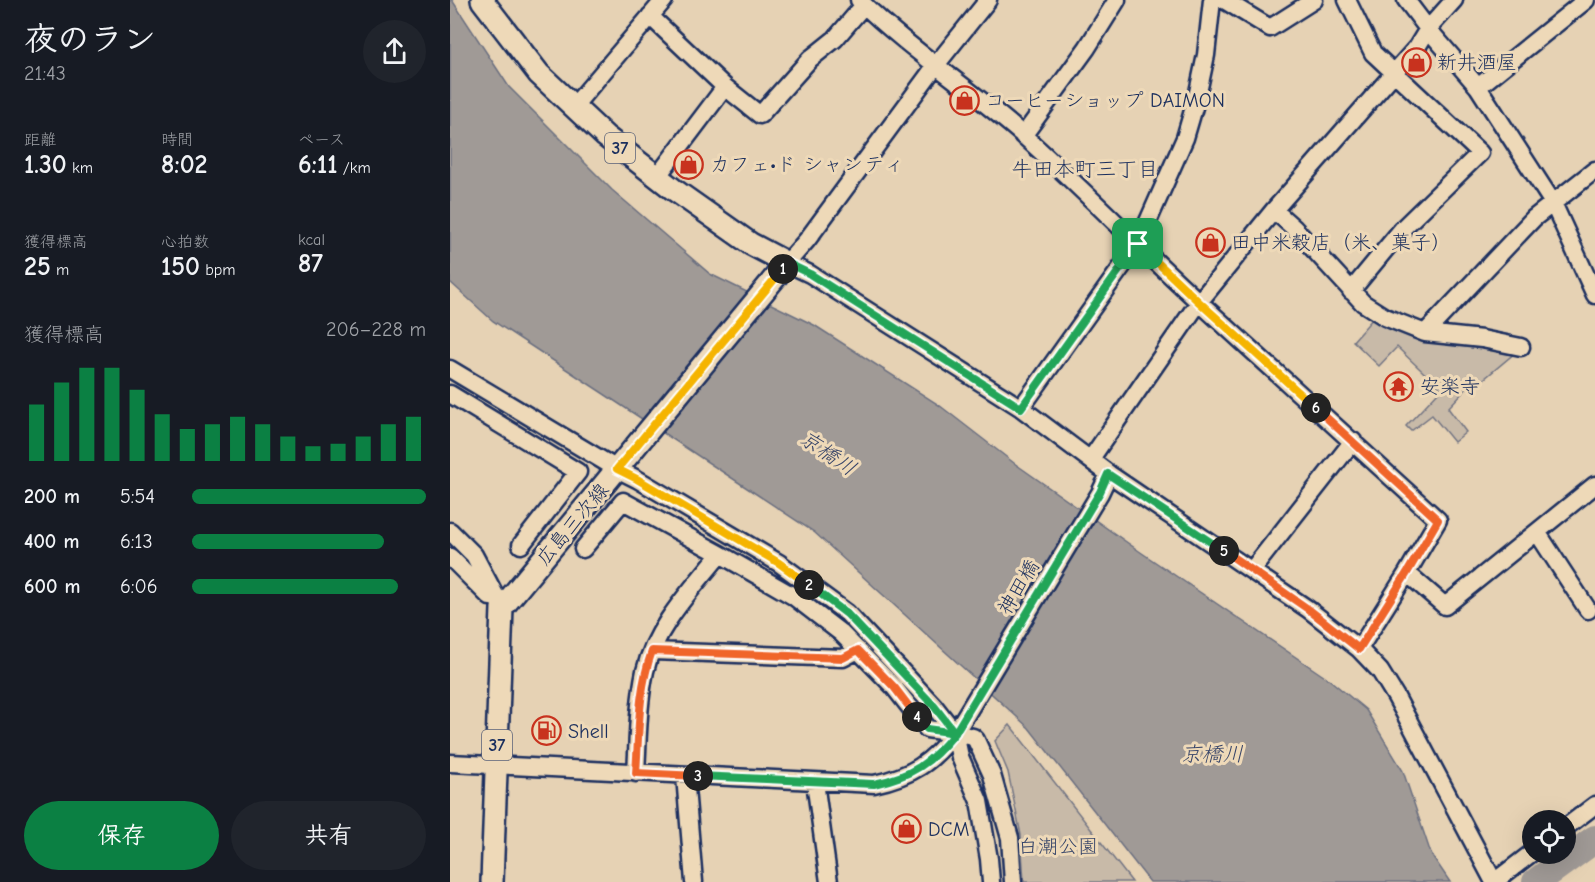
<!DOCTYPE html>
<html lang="ja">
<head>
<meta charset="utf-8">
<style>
  :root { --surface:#171b24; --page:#20242c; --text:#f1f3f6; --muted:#9ea1a6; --accent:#0b8043 }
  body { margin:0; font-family:"Comic Neue","Klee One",sans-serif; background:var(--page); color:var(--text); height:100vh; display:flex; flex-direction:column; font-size:22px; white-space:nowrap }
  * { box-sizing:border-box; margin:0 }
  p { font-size:20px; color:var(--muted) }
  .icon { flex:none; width:33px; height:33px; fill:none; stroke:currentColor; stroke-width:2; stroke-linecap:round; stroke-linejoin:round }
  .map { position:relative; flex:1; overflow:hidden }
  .side { display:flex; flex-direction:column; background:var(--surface); width:450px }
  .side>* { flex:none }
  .fabs { position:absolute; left:1072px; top:810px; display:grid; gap:12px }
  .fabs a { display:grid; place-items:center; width:54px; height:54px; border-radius:50%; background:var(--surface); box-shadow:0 6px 24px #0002; font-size:30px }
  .pin { position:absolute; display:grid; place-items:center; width:51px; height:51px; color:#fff; margin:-26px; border-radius:12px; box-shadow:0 3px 9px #0006 }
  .km { position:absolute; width:30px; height:30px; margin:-15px; border-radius:50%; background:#222; color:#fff; font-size:16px; line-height:30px; text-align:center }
  .round { display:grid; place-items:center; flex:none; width:63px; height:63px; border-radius:32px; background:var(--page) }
  .overview { display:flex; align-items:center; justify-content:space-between; height:102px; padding:0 24px }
  h1 { font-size:33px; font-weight:800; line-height:45px }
  .metrics { display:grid; grid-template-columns:repeat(3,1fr); gap:9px; height:102px; padding:6px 24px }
  .metrics div { display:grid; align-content:center }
  .metrics b { font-size:26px; font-weight:800 }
  .metrics small { font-size:16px; font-weight:400 }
  .metrics p { font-size:16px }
  .chart { height:168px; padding:12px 24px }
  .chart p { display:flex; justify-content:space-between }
  .chart svg { width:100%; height:108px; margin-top:6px; stroke:var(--accent); stroke-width:6 }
  .cta { display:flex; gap:12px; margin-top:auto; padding:12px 24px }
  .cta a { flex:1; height:69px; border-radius:36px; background:var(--accent); color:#fff; font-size:24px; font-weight:800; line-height:69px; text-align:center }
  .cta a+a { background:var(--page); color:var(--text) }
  ul { padding:0 24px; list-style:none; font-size:20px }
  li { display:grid; grid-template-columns:96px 72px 1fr; align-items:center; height:45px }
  li i { height:15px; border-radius:8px; background:var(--accent) }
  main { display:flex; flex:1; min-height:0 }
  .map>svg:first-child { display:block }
</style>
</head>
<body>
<main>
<section class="side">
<div class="overview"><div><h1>夜のラン</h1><p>21:43</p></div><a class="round"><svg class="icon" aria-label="share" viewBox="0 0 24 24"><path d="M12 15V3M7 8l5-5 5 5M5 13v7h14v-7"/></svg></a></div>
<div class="metrics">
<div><p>距離</p><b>1.30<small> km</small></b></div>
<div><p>時間</p><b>8:02</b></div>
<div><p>ペース</p><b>6:11<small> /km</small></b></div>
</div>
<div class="metrics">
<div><p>獲得標高</p><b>25<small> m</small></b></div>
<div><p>心拍数</p><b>150<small> bpm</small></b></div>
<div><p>kcal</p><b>87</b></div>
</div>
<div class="chart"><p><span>獲得標高</span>206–228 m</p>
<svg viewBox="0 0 160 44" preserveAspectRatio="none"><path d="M5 44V21M15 44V12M25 44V6M35 44V6M45 44V15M55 44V25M65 44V31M75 44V29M85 44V26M95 44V29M105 44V34M115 44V38M125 44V37M135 44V34M145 44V29M155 44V26"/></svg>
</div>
<ul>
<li><b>200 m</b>5:54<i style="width:100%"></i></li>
<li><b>400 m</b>6:13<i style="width:82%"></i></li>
<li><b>600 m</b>6:06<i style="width:88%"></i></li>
</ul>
<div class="cta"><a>保存</a><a>共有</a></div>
</section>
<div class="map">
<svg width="1145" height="882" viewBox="0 0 1145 882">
  <rect width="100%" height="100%" fill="#e6d2b4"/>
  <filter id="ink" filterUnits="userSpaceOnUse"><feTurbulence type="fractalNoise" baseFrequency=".0167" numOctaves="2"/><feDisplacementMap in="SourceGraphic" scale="12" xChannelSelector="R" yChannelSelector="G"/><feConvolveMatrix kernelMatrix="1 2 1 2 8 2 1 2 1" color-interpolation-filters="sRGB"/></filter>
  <g filter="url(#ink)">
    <path fill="#c8baa8" stroke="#727483" stroke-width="1.5" d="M924 317 1066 352 1023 388 1019 386 998 408 1016 432 1004 442 982 415 961 431 956 426 991 389 947 347 929 366 903 341Z
      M560 725 682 882H574L571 835 558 772 545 741Z"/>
    <path fill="#a09a96" stroke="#6b6f80" stroke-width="1.5" d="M0 0H2L59 87 162 190 260 274 364 325 489 405 564 463 692 553 881 681 916 710 953 771 981 854 1000 882H700L579 728 364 532 43 321 0 282Z"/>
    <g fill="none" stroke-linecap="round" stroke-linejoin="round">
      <path stroke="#a09a96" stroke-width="28" d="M1086 882 1145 839"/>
      <defs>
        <path id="minor" d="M409 0C460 50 521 89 574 136 634 190 690 248 749 302 828 375 909 447 988 520L957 573 909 649
          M538 0 486 65 357 240 337 263 360 274 571 408 659 474 858 609 909 649 930 671 946 697 1044 882 1083 852
          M774 0 820 28 864 0
          M897 0 923 53 1030 153 953 228 901 291
          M956 0 978 29 1028 87 1103 203 1145 295
          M200 16 275 87 310 115 360 59 385 39 414 5
          M1028 87 1136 0
          M124 106 214 0
          M573 136 637 48 667 0
          M207 177 275 87
          M824 210 844 228 913 303 935 317 975 333 1032 339 1071 347
          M975 333 1084 218 1145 170
          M0 369 167 469 187 479 329 563 397 613 484 706 505 733 523 737 526 740 542 775 560 838 563 882
          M0 394 128 472 71 545
          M571 408 688 244 735 138 747 97 756 55 762 0
          M640 460 749 302 824 210 944 73 967 47 978 29 1004 0
          M0 531 24 555 52 608
          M1087 532 1138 610
          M133 549 173 501 270 554 343 596 391 633 444 687 477 729 505 733 510 757 529 801 539 859 541 882
          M0 557 40 597
          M802 570 903 441
          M957 573 995 606 1145 485
          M202 651 393 658 408 650
          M0 763 424 784C462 776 481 763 505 733L650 493 659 474
          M186 773C188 739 188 704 195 671 205 627 243 588 270 554
          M235 776 244 882
          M365 782 379 882
          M1116 827 1145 805"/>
        <path id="major" d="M32 0 89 74 155 136 223 189 301 244 337 263 52 608 42 882"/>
      </defs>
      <use href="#minor" stroke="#1b2f5e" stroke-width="21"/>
      <use href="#major" stroke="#1b2f5e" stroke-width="26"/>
      <use href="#minor" stroke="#eed9b8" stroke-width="16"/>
      <use href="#major" stroke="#eed9b8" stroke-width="21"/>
    </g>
  </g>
  <g fill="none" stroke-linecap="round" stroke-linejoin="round" filter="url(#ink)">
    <defs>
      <path id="split-1" d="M333 269 337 263 360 274 571 408 688 244"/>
      <path id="split-2" d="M333 269 167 469 187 479 329 563 359 585"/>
      <path id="split-3" d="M248 776 424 784C462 776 481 763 505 733L484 706 397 614 359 585"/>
      <path id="split-4" d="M248 776 186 773C189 732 188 690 202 651L393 658 408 650 444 687 467 717"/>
      <path id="split-5" d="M467 717 477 729 505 733 650 492 658 474 774 551"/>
      <path id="split-6" d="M774 551 858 609 909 649 957 573 988 520 866 408"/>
      <path id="split-7" d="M688 244 749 302 866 408"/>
    </defs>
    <use href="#split-1" stroke="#fff" stroke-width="12"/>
    <use href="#split-2" stroke="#fff" stroke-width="12"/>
    <use href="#split-3" stroke="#fff" stroke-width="12"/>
    <use href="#split-4" stroke="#fff" stroke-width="12"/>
    <use href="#split-5" stroke="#fff" stroke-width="12"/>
    <use href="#split-6" stroke="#fff" stroke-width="12"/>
    <use href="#split-7" stroke="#fff" stroke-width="12"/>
    <use href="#split-1" stroke="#22a559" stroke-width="8"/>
    <use href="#split-2" stroke="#f5b400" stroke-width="8"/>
    <use href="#split-3" stroke="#22a559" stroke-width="8"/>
    <use href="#split-4" stroke="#f0652b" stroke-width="8"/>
    <use href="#split-5" stroke="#22a559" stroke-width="8"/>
    <use href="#split-6" stroke="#f0652b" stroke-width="8"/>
    <use href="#split-7" stroke="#f5b400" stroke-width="8"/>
  </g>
  <defs>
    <symbol id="shop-ring" viewBox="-11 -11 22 22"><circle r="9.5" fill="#eed9b8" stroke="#c8321e" stroke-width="1.5"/><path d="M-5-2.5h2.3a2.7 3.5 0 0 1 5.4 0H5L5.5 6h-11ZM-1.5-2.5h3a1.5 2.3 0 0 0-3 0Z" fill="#c8321e"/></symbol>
    <symbol id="temple-ring" viewBox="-11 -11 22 22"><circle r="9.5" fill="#eed9b8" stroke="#c8321e" stroke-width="1.5"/><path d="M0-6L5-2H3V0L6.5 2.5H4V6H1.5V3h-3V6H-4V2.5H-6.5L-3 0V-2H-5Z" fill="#c8321e"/></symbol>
    <symbol id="fuel-ring" viewBox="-11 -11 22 22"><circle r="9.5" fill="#eed9b8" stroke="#c8321e" stroke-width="1.5"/><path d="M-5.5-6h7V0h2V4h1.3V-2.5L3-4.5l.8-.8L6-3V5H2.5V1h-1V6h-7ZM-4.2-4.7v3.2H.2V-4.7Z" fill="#c8321e"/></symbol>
  </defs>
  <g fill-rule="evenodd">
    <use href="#shop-ring" x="950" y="46" width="33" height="33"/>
    <use href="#shop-ring" x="498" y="84" width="33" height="33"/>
    <use href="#shop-ring" x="222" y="148" width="33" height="33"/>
    <use href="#shop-ring" x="744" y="226" width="33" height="33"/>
    <use href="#temple-ring" x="932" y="370" width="33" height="33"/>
    <use href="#fuel-ring" x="80" y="714" width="33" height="33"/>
    <use href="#shop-ring" x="440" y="812" width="33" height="33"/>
  </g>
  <g text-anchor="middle" stroke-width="6" stroke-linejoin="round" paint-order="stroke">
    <g fill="#eed9b8" stroke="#5a6279" stroke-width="1.5">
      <rect x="155" y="133" width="30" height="30" rx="4.5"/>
      <rect x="32" y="730" width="30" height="30" rx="4.5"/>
    </g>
    <g font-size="18" font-weight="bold" fill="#1b2f5e">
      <text x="170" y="154">37</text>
      <text x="47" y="751">37</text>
    </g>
    <g font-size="20" fill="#1b2f5e" stroke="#eed9b8" text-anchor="start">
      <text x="987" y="69">新井酒屋</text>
      <text x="535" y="107">コーヒーショップ DAIMON</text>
      <text x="260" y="171">カフェ•ド シャンティ</text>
      <text x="781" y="249">田中米穀店（米、菓子）</text>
      <text x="970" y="393">安楽寺</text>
      <text x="118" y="738">Shell</text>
      <text x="478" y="836">DCM</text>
    </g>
    <g font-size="20" fill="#1b2f5e" stroke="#eed9b8">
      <text transform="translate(122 524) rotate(-50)" y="7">広島三次線</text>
      <text transform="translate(568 587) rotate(-59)" y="7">神田橋</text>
    </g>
    <g font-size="20" fill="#354469" stroke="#eed9b8">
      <text x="608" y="853">白潮公園</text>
    </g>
    <g font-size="21" fill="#1b2f5e" stroke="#eed9b8">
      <text x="635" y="176">牛田本町三丁目</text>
    </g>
    <g font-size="21" font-style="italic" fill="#364469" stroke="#eed9b8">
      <text transform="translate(378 453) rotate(34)" y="7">京橋川</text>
      <text x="762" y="761">京橋川</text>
    </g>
  </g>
</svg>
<div class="fabs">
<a><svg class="icon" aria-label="locate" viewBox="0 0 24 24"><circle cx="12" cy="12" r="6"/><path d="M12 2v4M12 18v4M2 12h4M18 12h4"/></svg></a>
</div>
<div class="pin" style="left:688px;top:244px;background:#1e9e55"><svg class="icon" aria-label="arrive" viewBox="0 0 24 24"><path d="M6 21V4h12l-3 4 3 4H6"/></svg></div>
<b class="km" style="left:333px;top:269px">1</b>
<b class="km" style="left:359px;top:585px">2</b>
<b class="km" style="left:248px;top:776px">3</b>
<b class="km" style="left:467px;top:717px">4</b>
<b class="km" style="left:774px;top:551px">5</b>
<b class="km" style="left:866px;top:408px">6</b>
</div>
</main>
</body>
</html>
